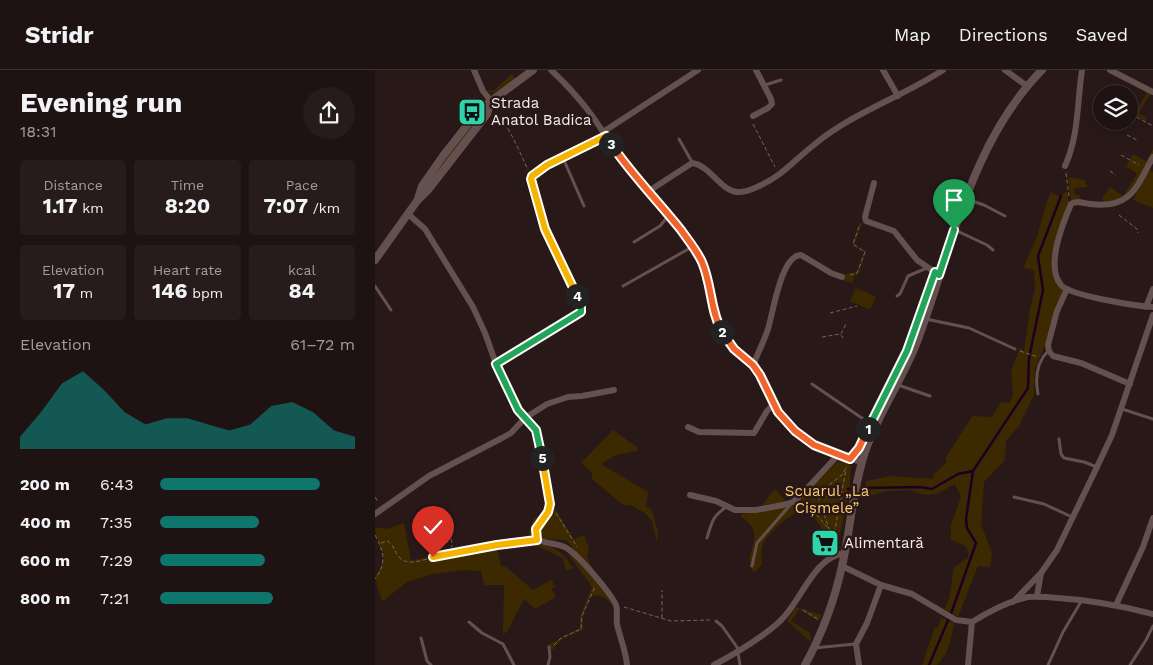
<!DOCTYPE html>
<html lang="en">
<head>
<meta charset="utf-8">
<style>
  :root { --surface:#1f1212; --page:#271b1b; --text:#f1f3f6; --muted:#a19e9f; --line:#3c3232; --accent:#0f766e }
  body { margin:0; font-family:"Work Sans",sans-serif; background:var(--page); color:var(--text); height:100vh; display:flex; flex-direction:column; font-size:19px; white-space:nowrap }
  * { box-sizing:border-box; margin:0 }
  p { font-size:16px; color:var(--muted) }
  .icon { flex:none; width:28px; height:28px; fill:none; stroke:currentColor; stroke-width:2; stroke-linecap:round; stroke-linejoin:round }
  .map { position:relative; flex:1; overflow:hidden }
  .panel { display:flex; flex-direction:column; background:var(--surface); width:375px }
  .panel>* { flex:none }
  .fabs { position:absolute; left:718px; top:15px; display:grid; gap:10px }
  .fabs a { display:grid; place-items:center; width:45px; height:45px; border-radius:50%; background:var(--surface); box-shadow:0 2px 12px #0003,0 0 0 1px var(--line); font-size:25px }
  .pin { position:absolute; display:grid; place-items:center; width:42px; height:42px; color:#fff; margin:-51px -21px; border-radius:50% 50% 50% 0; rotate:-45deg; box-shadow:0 0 5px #0007 }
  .pin .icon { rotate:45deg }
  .km { position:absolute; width:25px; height:25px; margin:-12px; border-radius:50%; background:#222; color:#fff; font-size:14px; line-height:25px; text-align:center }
  .round { display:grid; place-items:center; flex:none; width:52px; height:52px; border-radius:26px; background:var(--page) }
  .summary { display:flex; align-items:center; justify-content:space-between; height:85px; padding:0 20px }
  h1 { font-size:28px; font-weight:700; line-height:38px }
  .metrics { display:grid; grid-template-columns:repeat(3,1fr); gap:8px; height:85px; padding:5px 20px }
  .metrics div { display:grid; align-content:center; border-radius:5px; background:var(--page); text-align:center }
  .metrics b { font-size:21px; font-weight:700 }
  .metrics small { font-size:14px; font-weight:400 }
  .metrics p { font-size:14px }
  .chart { height:140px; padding:10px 20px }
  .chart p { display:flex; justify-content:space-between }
  .chart svg { width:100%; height:90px; margin-top:5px; fill:var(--accent); opacity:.7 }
  ul { padding:0 20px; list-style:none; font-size:16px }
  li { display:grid; grid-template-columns:80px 60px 1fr; align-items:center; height:38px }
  li i { height:12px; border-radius:6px; background:var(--accent) }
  header { display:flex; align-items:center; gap:30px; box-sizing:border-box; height:70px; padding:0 25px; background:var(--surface); border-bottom:1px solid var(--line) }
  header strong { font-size:24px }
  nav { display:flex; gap:28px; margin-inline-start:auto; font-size:18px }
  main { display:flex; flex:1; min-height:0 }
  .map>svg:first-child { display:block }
</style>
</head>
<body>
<header>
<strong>Stridr</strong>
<nav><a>Map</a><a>Directions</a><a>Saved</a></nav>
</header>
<main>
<section class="panel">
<div class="summary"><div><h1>Evening run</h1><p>18:31</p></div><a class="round"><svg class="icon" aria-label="share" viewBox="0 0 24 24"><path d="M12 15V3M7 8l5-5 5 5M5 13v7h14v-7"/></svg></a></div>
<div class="metrics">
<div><p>Distance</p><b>1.17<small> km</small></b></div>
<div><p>Time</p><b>8:20</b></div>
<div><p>Pace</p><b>7:07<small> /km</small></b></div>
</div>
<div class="metrics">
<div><p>Elevation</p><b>17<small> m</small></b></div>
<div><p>Heart rate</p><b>146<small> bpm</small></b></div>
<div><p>kcal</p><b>84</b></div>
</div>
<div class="chart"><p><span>Elevation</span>61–72 m</p>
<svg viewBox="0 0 160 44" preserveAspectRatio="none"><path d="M0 44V38L10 26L20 12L30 6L40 15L50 26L60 32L70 29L80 29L90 32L100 35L110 32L120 23L130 21L140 26L150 35L160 38V44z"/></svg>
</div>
<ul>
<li><b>200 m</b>6:43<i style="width:82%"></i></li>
<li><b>400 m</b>7:35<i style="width:51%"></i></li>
<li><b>600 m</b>7:29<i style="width:54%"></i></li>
<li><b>800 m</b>7:21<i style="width:58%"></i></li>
</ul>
</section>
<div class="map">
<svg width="778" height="595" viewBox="0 0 778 595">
  <rect width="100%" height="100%" fill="#291818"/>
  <path fill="#3d2900" d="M137 4 140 9 121 22 116 23 112 20 118 21Z
    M773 21 776 23 764 43 772 48 770 51 761 45 760 42Z
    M107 41 109 43 50 120C56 96 91 62 107 41Z
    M778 79V83L754 124 744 129 728 132V127L735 117 748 126 762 104 751 96 758 84 771 91Z
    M774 100 778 102V138L758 130Z
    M693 107 710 110V114L714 117 699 118V124L705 126V131L696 130Z
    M692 121 694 134 678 180 683 215 688 221 672 270 660 299 659 325 644 356 631 371 630 390 609 412 606 454 617 483 615 497 603 496 583 547 569 539 574 529 579 497 593 488 594 482 590 476 576 470V455L586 426 580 414 561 424 550 425 535 420 512 421 490 427 491 411 516 406 557 409 559 404 572 392 570 389 597 346 617 347 626 332 634 333 638 326 636 301 645 278 649 281 655 238 660 220 659 200 649 198C653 183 662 171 665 156 668 144 671 133 676 122L684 127Z
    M485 153 491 154 486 155 479 175 491 181 483 206 480 205 477 213 468 210 469 204 482 202 489 182 477 175Z
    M481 218 501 227 495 240 475 231Z
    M238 360 263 378 262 381 241 385 226 394 273 422 271 437 276 439 283 461 282 472 277 451 270 443 256 435H248L217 409V403L206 393Z
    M462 392H471L476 396 474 424 463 472 460 477 455 479 454 468H451C447 457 439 446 430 439 419 441 392 463 388 474 386 480 386 487 387 494L379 503C364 484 396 465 366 447L367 444 411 437 421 433Z
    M401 419 411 432 387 435 398 421Z
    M173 432 172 439 159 457 157 469H152L159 448 165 445Z
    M179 437 199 469 209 465 214 478 212 486 220 504 191 470 165 469 163 466V460Z
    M29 453 36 491 60 485 61 488 122 477 126 496 131 497 158 520 176 510 181 517 176 518 181 527 160 539 149 529 132 562 128 564 129 515H109L106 501 88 500 58 504 32 512 8 531C4 524 0 513 1 505 4 499 9 496 8 487 7 475 0 470 0 457L12 459Z
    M159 472C180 477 186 480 198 498L191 501 188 488 158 474H148Z
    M193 484C209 491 230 520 238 536 231 527 227 524 216 526L207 548 208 560C196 565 185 567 179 579H175L173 575 205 558V547L216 519 218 518Z
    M421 537 447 545 443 551 424 539 416 551 435 563 436 569 435 571 412 551Z
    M566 548 579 553C576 570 574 583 562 595H547L560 557 563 558Z"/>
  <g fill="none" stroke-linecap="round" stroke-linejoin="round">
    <path stroke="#1b0022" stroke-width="2.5" d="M490 418 545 417 557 419 583 404 598 401
      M473 419H474
      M554 595 577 541 601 473 592 458 591 449 598 401 653 318 654 288 668 220 663 186 686 126"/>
    <path stroke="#736464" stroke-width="1" stroke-dasharray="4 2.5" stroke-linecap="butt" d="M121 43C136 59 144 81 153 100
      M756 44 778 56
      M378 54 400 97
      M752 65 762 70
      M746 85 764 95
      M735 101 741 105
      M691 103 694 126
      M744 145 762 159 763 163
      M475 205 482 203 490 182 478 174 485 154
      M455 243 482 236
      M466 264 471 254
      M447 267 465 264 469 269
      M645 281 663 287
      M451 424H456V427H451Z
      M456 426 465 427
      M0 427 3 432
      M426 434 434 436 454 459
      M181 443 202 477
      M76 456 77 477
      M0 465C9 481 12 494 0 509
      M6 473 13 471C19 476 20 483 25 488 33 496 47 490 56 488
      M457 476 471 399
      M456 480 455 462 444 429 446 421 467 405 472 396
      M249 537 296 551 335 550
      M428 540 444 550
      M287 548V520
      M179 575 186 568 206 559 207 546 219 519V515"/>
    <path stroke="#655050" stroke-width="3" d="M390 15 406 10
      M304 69 317 92
      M188 88 209 136
      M591 129 609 135 630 146
      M580 160 612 175 618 180
      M259 172 285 156 294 145
      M0 216 16 240
      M248 216 317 177
      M522 226 525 224 533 206 552 198
      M551 249 594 258 640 279
      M437 314 500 357
      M523 315 555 326
      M663 324C660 308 661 293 673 281
      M747 339 778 349
      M684 369 686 384 689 388 709 392 722 397
      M639 427 669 434 697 447
      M332 468C337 452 337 447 351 437
      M377 496 382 473 416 434
      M341 551 347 556 364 580
      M94 552 107 563 128 574 139 595
      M46 568 52 591 56 595
      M439 578 480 574
      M363 583 365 595
      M173 595 175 587 174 577
      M673 595 688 562 707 530
      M755 595 771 570 778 556"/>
    <path stroke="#655050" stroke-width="6" d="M99 0 108 21 116 31
      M176 0C189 12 201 25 212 39 228 60 241 84 258 104 278 129 301 150 318 178 333 201 332 228 342 253 350 274 366 281 379 296 390 310 394 328 404 343 423 371 455 384 487 392
      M508 0 523 26
      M630 0 652 16
      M735 0 778 22
      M378 46 393 38 397 34 396 29 381 0
      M228 62 323 0
      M778 87C761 118 756 139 715 134 708 133 701 130 696 134 688 153 670 196 686 215 696 226 761 236 778 237
      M690 96C704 65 702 33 707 0
      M499 113 490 147 491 151 519 161 542 190 564 205
      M274 121 317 93C335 95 348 124 364 122 371 122 377 119 382 117 409 105 418 91 440 74 479 42 527 27 568 0
      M33 144 50 159 98 237 110 263 121 294 140 335 161 360 175 431C175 446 160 453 161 468 168 475 184 472 193 479 205 487 235 522 241 535 243 540 241 548 242 554 245 568 251 581 252 595
      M692 219 682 241 673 275 674 281 678 286 706 293 755 314
      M771 237 778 219
      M121 294 206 242V235L170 159 156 109C160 97 217 73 231 66
      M378 295C383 283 389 271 393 259 398 243 406 185 426 185L456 203 467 207
      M313 357 324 362 379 363 392 341 399 334
      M315 425 341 431 360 440H381L408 435 418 432 427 424 463 385
      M0 444 54 406 127 368 136 363 150 348 172 334 193 327 207 326 239 320
      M63 485 162 470
      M467 496 506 515 537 524 581 550 597 552
      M662 526 666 503
      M638 532 666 503 682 480 722 397 737 365 778 245
      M741 535 768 477 778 448
      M597 552C613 542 633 531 653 527 663 526 673 527 683 528 716 530 747 536 778 544
      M339 595C361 583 384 570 403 553 426 534 437 487 470 483
      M484 595 481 574 492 553 506 515
      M593 595 597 552"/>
    <path stroke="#655050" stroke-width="8" d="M43 129 47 116 68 86 104 40 158 0
      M0 190 42 131 53 120 112 44 116 31
      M430 595C448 562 459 533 467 496 475 462 477 426 487 392 498 351 526 313 542 272 577 179 595 73 667 0"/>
  </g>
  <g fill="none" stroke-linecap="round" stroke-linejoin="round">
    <defs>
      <path id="split-1" d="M493 359 532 281 560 202 564 205 579 160"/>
      <path id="split-2" d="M347 262 359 279 378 295 385 305 403 342 420 361 439 375 475 389 484 378 493 359"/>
      <path id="split-3" d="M236 74C257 105 283 131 306 160 313 170 322 181 327 192 337 215 335 240 347 262"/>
      <path id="split-4" d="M202 226 170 159 156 109 157 106 172 95 231 66 236 74"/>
      <path id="split-5" d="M167 388 161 360 143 340 121 294 206 242V236L202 226"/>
      <path id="split-6" d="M58 487 122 475 162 470 161 459 173 442 175 434 167 388"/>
    </defs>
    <use href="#split-1" stroke="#fff" stroke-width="10"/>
    <use href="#split-2" stroke="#fff" stroke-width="10"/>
    <use href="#split-3" stroke="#fff" stroke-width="10"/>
    <use href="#split-4" stroke="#fff" stroke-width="10"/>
    <use href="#split-5" stroke="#fff" stroke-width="10"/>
    <use href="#split-6" stroke="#fff" stroke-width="10"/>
    <use href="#split-1" stroke="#22a559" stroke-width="6"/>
    <use href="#split-2" stroke="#f0652b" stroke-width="6"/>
    <use href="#split-3" stroke="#f0652b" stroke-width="6"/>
    <use href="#split-4" stroke="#f5b400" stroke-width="6"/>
    <use href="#split-5" stroke="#22a559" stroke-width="6"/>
    <use href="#split-6" stroke="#f5b400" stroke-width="6"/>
  </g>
  <defs>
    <symbol id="bus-square" viewBox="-11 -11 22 22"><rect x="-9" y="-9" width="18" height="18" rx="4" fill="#2fd4aa" stroke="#291818"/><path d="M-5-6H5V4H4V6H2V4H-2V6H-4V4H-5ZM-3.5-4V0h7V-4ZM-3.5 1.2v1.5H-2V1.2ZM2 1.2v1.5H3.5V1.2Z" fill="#111"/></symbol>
    <symbol id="supermarket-square" viewBox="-11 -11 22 22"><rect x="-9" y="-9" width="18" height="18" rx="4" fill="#2fd4aa" stroke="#291818"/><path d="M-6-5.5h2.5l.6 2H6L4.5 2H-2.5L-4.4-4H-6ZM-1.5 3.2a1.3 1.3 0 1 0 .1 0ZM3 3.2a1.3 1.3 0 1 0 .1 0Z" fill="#111"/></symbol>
  </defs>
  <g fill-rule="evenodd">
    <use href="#bus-square" x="81" y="26" width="32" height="32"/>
    <use href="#supermarket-square" x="434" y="457" width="32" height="32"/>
  </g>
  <g text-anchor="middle" stroke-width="5" stroke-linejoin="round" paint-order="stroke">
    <g font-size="15" fill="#f8ebeb" stroke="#291818" text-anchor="start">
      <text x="116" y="38">Strada<tspan x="116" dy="17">Anatol Badica</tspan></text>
      <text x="469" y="478">Alimentară</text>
    </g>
    <g font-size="15" fill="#fdcb74" stroke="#291818">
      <text x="452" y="426">Scuarul „La<tspan x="452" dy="17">Cișmele”</tspan></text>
    </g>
  </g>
</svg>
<div class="fabs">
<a><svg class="icon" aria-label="layers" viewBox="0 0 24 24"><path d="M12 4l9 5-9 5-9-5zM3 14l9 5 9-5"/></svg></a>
</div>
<div class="pin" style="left:579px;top:160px;background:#1e9e55"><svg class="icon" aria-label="arrive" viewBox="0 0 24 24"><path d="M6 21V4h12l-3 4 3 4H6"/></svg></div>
<div class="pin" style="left:58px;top:487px;background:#d93025"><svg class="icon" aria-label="check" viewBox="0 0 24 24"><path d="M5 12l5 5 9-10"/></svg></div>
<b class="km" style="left:493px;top:359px">1</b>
<b class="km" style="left:347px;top:262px">2</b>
<b class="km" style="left:236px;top:74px">3</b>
<b class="km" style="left:202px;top:226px">4</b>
<b class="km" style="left:167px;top:388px">5</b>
</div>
</main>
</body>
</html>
